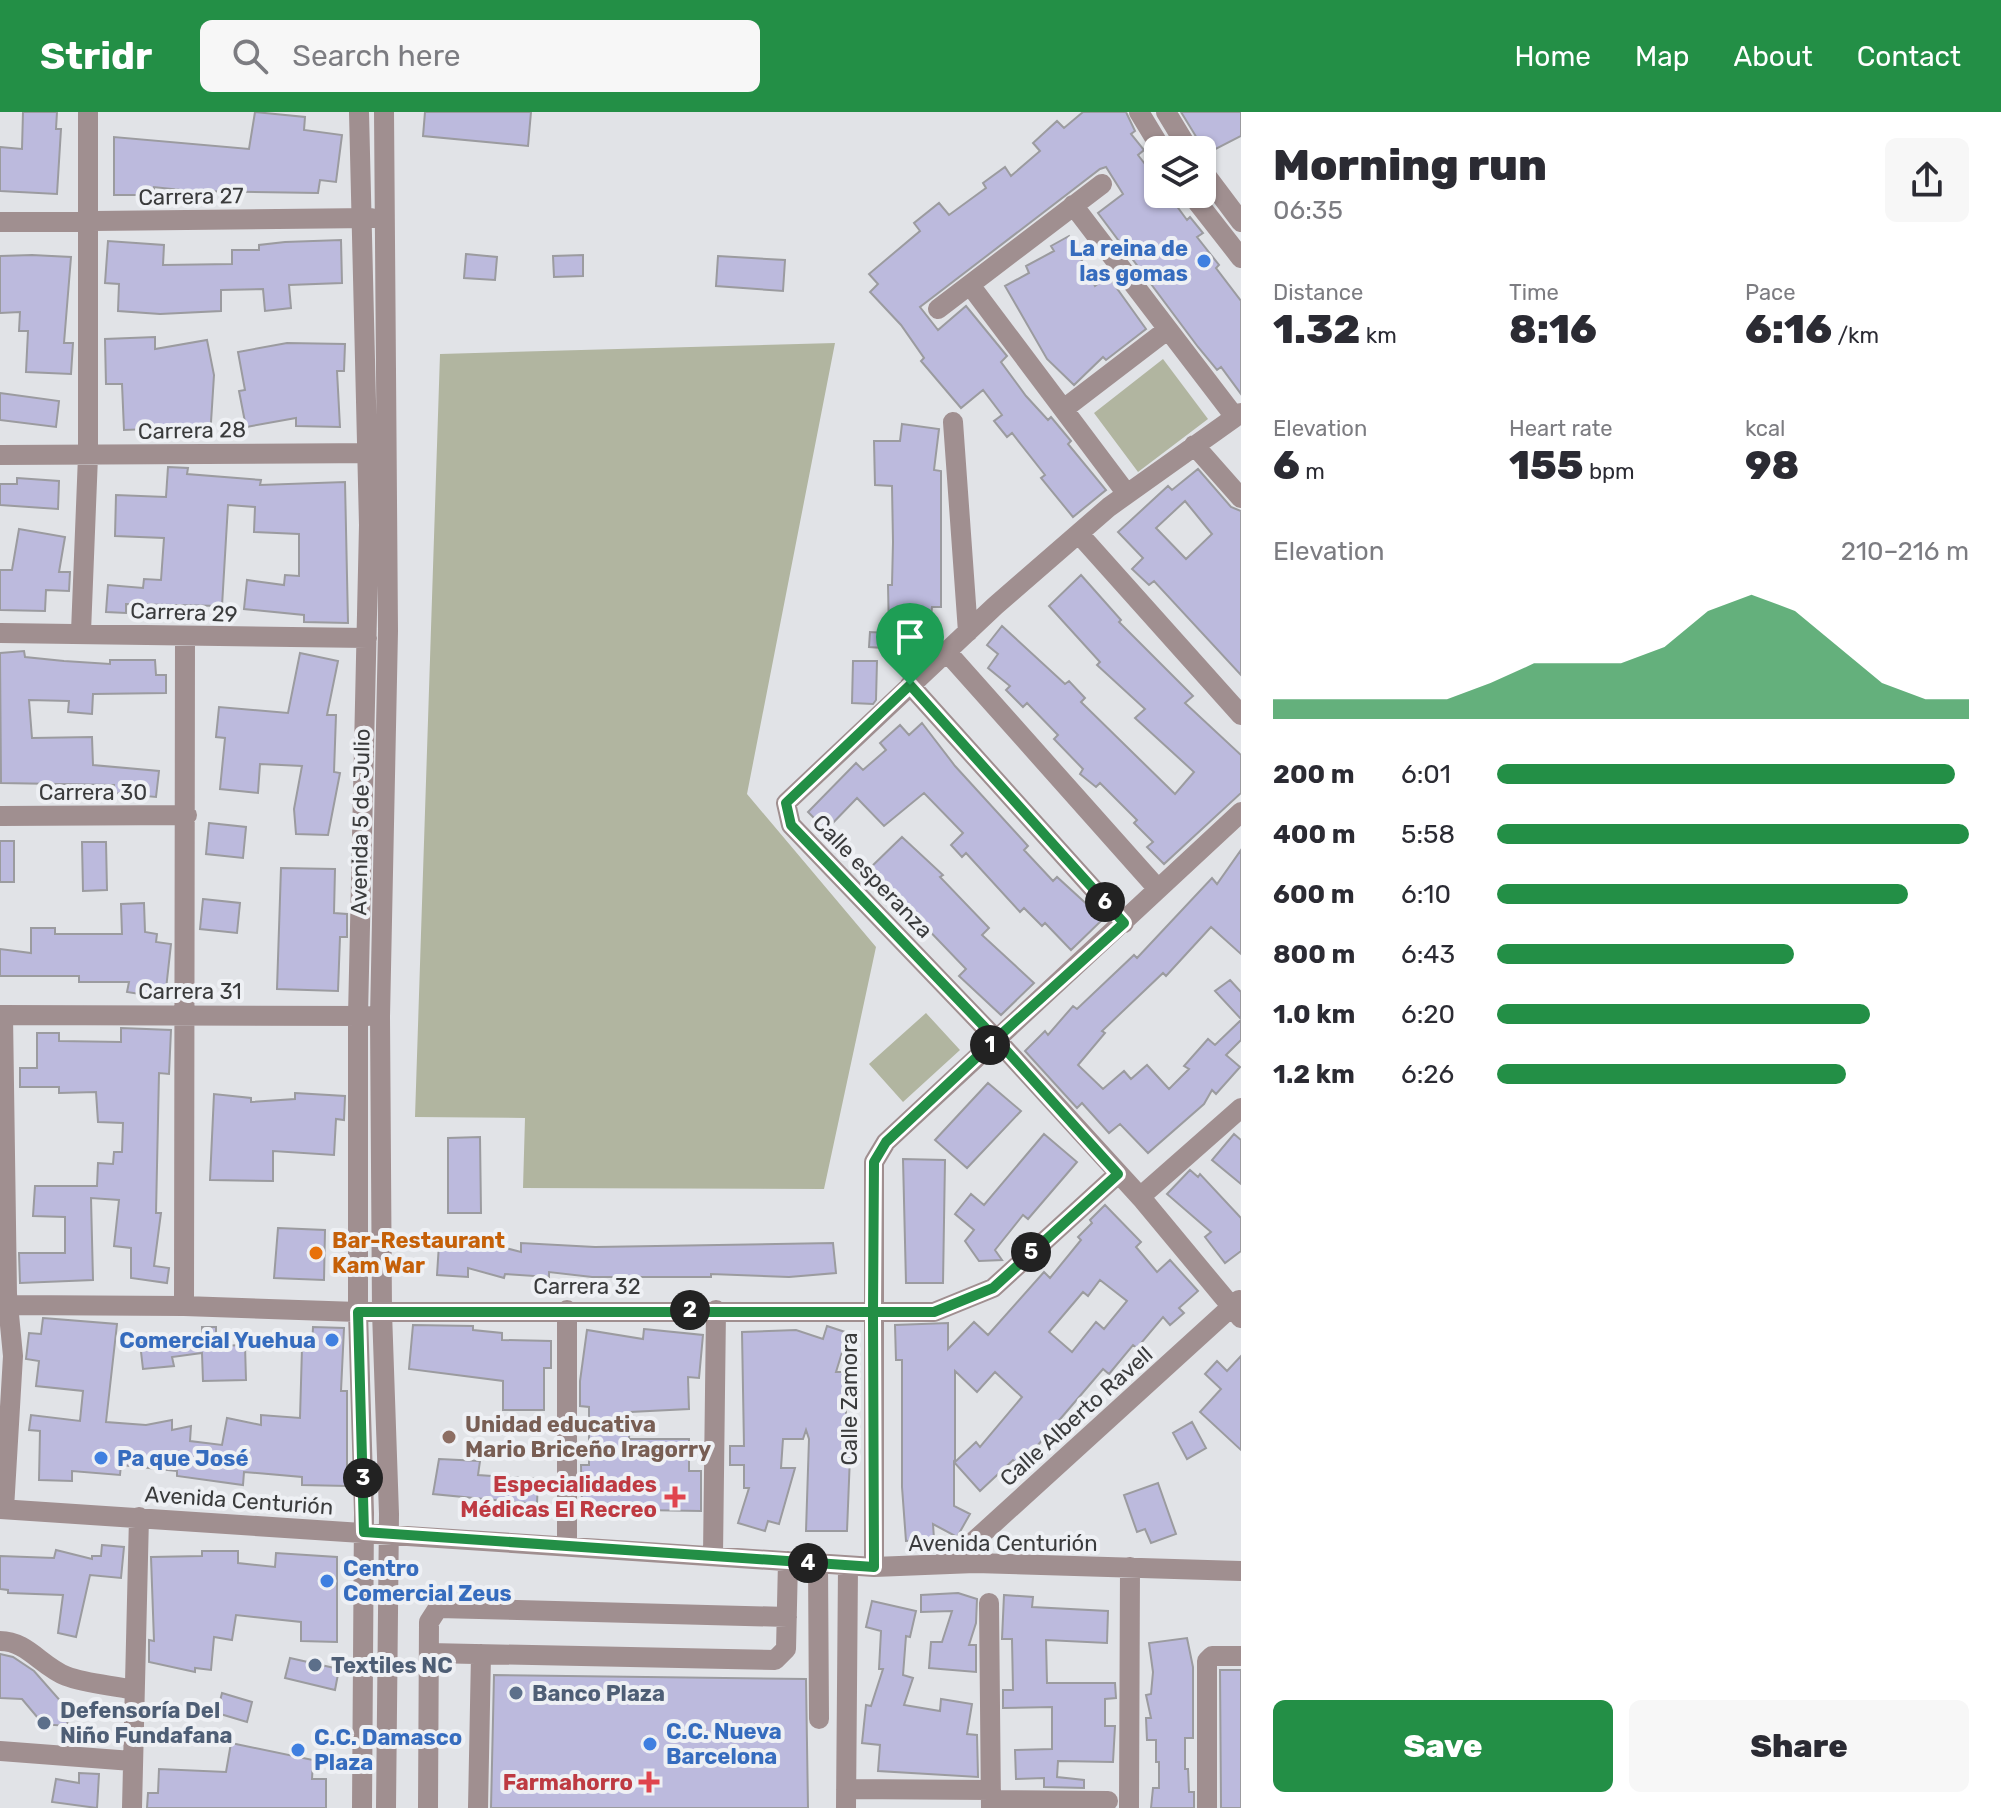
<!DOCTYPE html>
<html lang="en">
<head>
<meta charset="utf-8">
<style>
  :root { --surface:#fff; --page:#f7f7f7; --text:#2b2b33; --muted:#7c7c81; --accent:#238f46 }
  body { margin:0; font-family:Rubik,sans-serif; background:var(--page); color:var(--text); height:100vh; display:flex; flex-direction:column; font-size:30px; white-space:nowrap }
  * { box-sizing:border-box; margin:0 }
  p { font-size:26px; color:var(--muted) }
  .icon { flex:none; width:44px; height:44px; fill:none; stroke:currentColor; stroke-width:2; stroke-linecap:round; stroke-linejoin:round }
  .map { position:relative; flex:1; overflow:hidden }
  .side { display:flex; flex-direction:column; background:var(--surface); width:760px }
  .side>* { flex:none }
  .controls { position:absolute; left:1144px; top:24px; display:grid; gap:16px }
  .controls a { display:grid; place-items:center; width:72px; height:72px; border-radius:12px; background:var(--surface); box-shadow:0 2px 6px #0004; font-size:40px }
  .pin { position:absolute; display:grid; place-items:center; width:68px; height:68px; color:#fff; margin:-82px -34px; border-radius:50% 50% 50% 0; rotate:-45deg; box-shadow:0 0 8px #0007 }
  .pin .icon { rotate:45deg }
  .km { position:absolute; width:40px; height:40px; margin:-20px; border-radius:50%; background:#222; color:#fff; font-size:22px; line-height:40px; text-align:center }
  .round { display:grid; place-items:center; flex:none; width:84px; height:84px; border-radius:12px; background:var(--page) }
  .headline { display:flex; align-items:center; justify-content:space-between; height:136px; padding:0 32px }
  h1 { font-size:44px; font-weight:800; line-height:60px }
  .figures { display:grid; grid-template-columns:repeat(3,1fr); gap:12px; height:136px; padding:8px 32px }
  .figures div { display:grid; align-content:center }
  .figures b { font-size:40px; font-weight:800 }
  .figures small { font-size:22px; font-weight:400 }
  .figures p { font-size:22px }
  .chart { height:224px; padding:16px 32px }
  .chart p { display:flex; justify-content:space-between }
  .chart svg { width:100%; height:144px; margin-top:8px; fill:var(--accent); opacity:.7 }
  .primary-button { display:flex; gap:16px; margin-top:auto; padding:16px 32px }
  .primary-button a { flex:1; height:92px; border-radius:12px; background:var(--accent); color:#fff; font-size:32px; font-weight:800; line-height:92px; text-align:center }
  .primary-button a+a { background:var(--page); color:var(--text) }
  ul { padding:0 32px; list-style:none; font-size:26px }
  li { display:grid; grid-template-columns:128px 96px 1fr; align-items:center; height:60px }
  li i { height:20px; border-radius:10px; background:var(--accent) }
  header { display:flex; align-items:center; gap:48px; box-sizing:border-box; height:112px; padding:0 40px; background:var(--accent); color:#fff }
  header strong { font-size:38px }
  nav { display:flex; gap:44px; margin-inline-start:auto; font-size:28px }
  .search { width:560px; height:72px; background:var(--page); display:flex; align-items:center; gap:20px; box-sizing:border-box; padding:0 28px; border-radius:12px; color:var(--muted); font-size:30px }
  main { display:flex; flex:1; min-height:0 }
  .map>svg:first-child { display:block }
</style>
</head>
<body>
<header>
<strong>Stridr</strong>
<div class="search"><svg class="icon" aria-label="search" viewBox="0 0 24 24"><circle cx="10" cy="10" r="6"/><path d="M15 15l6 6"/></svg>Search here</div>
<nav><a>Home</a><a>Map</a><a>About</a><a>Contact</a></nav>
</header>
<main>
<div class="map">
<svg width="1241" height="1696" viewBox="0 0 1241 1696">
  <rect width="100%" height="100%" fill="#e1e3e7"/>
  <path fill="#b1b5a0" d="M835 231 747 682 876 835 824 1077 523 1076 525 1006 415 1005 440 242Z
    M1163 247 1208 307 1138 360 1094 301Z
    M926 901 960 938 903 990 869 952Z"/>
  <path fill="#bcbadd" stroke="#9b9b9f" stroke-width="2" fill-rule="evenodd" d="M23 0H57L56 17H61L57 82 0 79V35L22 37Z
    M255 0 305 5 304 18 342 23 336 70 320 68 318 81 190 79 154 75V83H114V25L249 37Z
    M425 0H531L528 34 423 24Z
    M1083 0H1126L1135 19 1131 22 1144 38 1138 43 1158 69V94L1170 85 1187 108 1190 105 1203 121 1197 125 1219 153 1216 156 1241 189V282L1221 255 1217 258 1198 235 1098 101 1123 82 1106 55 1100 57 920 195 938 218 966 194 1007 244 1001 250 1026 284 1048 308 1051 305 1071 329 1068 332 1106 378 1073 405 1041 366 1045 363 1012 321 1007 325 994 309 1002 303 983 278 961 296 921 249 924 246 901 213 870 180 878 172 869 162 920 119 914 111 939 91 949 103 986 76 983 71 1005 55 1011 64 1040 39 1033 31 1057 9 1064 16Z
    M1181 0H1241V24L1202 44 1200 31Z
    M1069 124 1095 174 1108 164 1146 217 1106 248 1103 245 1074 273 1047 247 1005 174 1029 161 1026 154 1054 139 1051 134Z
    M341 128 342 171 289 173 291 196 265 199 263 177 221 178V199L160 202 118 199 119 172 105 171 108 129 164 133 163 153 232 152V138H259V133L285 130Z
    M466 142 497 145 495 168 464 166Z
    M32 143 71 145 64 231H73L71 262 26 260 28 219H19L20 200 0 201V144Z
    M583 143V164L554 165 553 144Z
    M718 144 785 148 783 179 716 174Z
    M155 225V237L207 228 214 263 210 326 176 325V316L124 318 122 272H106L105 227Z
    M287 231 345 232 344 259H337L340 315 296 314V306L246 315 239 279 245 278 238 240Z
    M0 281 59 289 56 315 0 308Z
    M902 312 939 317 934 358 941 359V495H932L928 539 869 535 870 520 889 521 888 473H892L893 430 892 374 875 373 874 329H900Z
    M168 355 188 356 187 362 261 368 260 373 345 370 348 511 304 510V503L244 497 247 468 284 473 285 463 299 464V422L254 420 255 395 228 393 222 494 126 492V501L106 500 108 473 143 476 144 467 161 468 164 426 115 424 116 383 166 385Z
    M1198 357 1231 395 1241 399V563L1154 469 1149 473 1132 457 1143 446 1118 420 1168 374 1172 378ZM1185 389 1212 422 1186 447 1156 416Z
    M17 366 59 369 58 397 0 393V372H17Z
    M19 417 65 425 59 460H70L69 479 46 478 45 499 0 498V458H12Z
    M1081 463 1121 508 1119 510 1193 584 1185 591 1241 643V681L1164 752 1147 735 1153 730 1134 711 1137 708 1100 671 1096 675 1080 662 1083 657 1054 627 1058 623 1027 591 1023 595 1006 578 1010 574 988 556 998 542 987 533 1002 514 1065 572 1069 569 1085 586 1081 590 1175 682 1194 660 1135 606 1145 597 1097 553 1100 550 1049 494Z
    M24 539 25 545 64 549 110 552V548H155L156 563H166V581L93 582 92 602 68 600 69 589 29 588 32 626 92 625 93 653 159 659 156 685 113 681 114 673 1 671 0 541Z
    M300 541 338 549 327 603H336L334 660 340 661 328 723 296 722 294 697 302 654 260 652 258 681 220 677 225 626 216 625 219 595 288 601Z
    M853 549H877L876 588 873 592 852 591Z
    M922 611 955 654 1028 734 1024 738 1053 769 1057 765 1103 807 1071 838 1045 811 1042 814 1024 796 1020 800 966 741 962 745 951 733 963 721 924 681 884 714 857 686 826 718 808 700 856 651 863 658 886 638 880 631 900 613 909 623Z
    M209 711 246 715 243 746 206 742Z
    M902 725 943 763 940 765 989 816 982 823 1034 871 1001 903 959 864 966 857 917 806 919 804 869 757Z
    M0 729H14V770H0Z
    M82 730H106L107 778 83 779Z
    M1241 738V842L1211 815 1166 864 1163 861 1102 919 1105 921 1078 953 1103 977 1124 959 1131 967 1147 953 1169 977 1189 957 1184 954 1208 927 1215 933 1241 908V928L1226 943 1240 955 1216 982 1212 978 1204 992 1148 1041 1120 1012 1109 1021 1082 991 1077 996 1025 939 1045 919 1048 923 1073 894 1077 897 1134 843 1137 846 1212 766 1217 772Z
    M281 756 335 757 334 801 347 802V825H340L338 879 277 877Z
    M203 787 240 791 237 821 200 817Z
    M144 791 145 820 157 822 156 830 171 832 165 886 127 880 129 870H79V864H0V837L31 841V816H55V822H122L121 792Z
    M1230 868 1241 880V907L1215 879Z
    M121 916 171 918 169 962 159 961 156 1101H161L154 1154 169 1156 167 1171 131 1166V1136L114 1134 119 1088 91 1086 93 1168 20 1171 19 1141H65V1105L33 1104 35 1074H97L98 1051 113 1052 114 1040H122L123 1011 98 1010 96 980 59 981V975H20V956H37V921H59V929L121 930Z
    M988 971 1021 999 967 1056 935 1028Z
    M295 981 345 984 344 1008 336 1007 334 1043 273 1039V1069L210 1068 214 982 251 986V990L295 987Z
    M1044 1022 1077 1050 1028 1107 1023 1103 995 1138 1002 1148 979 1149 965 1129 974 1118 955 1102 971 1082 984 1093Z
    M1234 1022 1241 1028V1072L1212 1048Z
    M480 1025 481 1101H448V1026Z
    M903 1047 945 1048 943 1171H906Z
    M1190 1058 1198 1065 1200 1062 1241 1106V1139L1225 1151 1205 1125 1211 1120 1167 1082Z
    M1105 1093 1141 1130 1136 1135 1157 1160 1170 1148 1198 1179 1179 1196 1184 1201 1170 1213 1163 1205 1137 1236 1133 1233 1109 1262 1103 1257 1020 1354 1013 1348 980 1379 954 1350V1394L970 1402 957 1425 933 1412 934 1427 906 1429 902 1375V1248H896L895 1213 948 1211V1237L974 1210 988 1223 1044 1160 1050 1166 1081 1128 1078 1125 1092 1111 1090 1108ZM1100 1168 1127 1189 1104 1217 1096 1210 1072 1240 1049 1220 1083 1180 1088 1184ZM955 1259 977 1280 995 1260 1022 1285 980 1335 976 1330 955 1350Z
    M278 1116 325 1118 324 1168 274 1166Z
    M479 1129 521 1140V1131L595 1135 833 1131 836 1161 789 1165 711 1162V1165H592L549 1160V1165L505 1162 504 1166 468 1156V1165L437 1163 439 1132 478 1134Z
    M43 1206 117 1212 106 1310 146 1313 172 1308V1318L191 1314 190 1329 222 1333 227 1306 261 1313V1303L300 1306 302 1236H312L313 1215 344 1216 341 1279H347V1374L302 1373V1365L244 1360 243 1373 177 1364V1359L121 1353 120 1363 72 1359V1369L39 1368 40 1319 29 1318 31 1303 80 1309 83 1279 36 1274 39 1249 26 1247 29 1221 41 1222Z
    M413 1213 473 1214V1218L502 1221V1228L551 1229V1256H544V1298H503V1269L409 1257Z
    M827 1214 848 1221 836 1260H846V1344H850L847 1419H806L809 1327 806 1318 803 1327H783L781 1356H795L779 1412 768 1409 765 1419 738 1411 749 1376H744V1353H730V1334H744L742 1220 796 1218 823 1227Z
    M202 1215H216V1234L245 1233 246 1268 203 1269 202 1241 172 1245 174 1254 143 1257 140 1231 202 1223Z
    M644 1217 703 1223 699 1266 688 1265 689 1297 630 1300 629 1327H689V1359H701V1399L582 1397 581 1353H589V1295L580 1294V1269L587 1218 643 1227Z
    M1241 1244V1338L1200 1300 1221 1277 1205 1262 1217 1249 1227 1259Z
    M1192 1310 1206 1336 1187 1347 1173 1321Z
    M439 1347 480 1349 478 1363 538 1367 537 1392 433 1382Z
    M1158 1371 1176 1422 1151 1431 1145 1417 1137 1420 1124 1383Z
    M102 1433 124 1435 121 1466 90 1463 76 1525 58 1521 63 1483 8 1481V1478L0 1477V1444L54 1446 56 1438 92 1447V1444H101Z
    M202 1439H238V1451L275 1455 276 1441 337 1445V1530L301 1529V1510L236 1503 232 1528 214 1525 211 1558 195 1556V1560L149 1550V1528L154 1529 151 1445 202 1444Z
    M958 1481 977 1487 976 1511 969 1533H976V1560L929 1556 931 1530H942L952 1499 921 1500V1483Z
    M1004 1483 1033 1485 1032 1495 1108 1499 1107 1531 1046 1528 1047 1571H1115L1116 1586 1105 1587V1614H1115L1113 1650 1058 1649 1057 1665 1084 1668V1676L1044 1675V1666L1016 1667 1015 1638 1052 1637V1595L1003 1596V1578H1013L1012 1527H1002Z
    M872 1489 916 1499 910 1525 906 1524 903 1563 913 1566 904 1593 940 1599 941 1587 972 1592 967 1622 977 1623 978 1665 878 1659 880 1633 862 1631 866 1593 871 1594 883 1557H879L881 1519 866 1515Z
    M1187 1526 1193 1555V1626H1185V1657H1188L1189 1680H1194V1696H1151L1153 1676H1159V1650H1156V1628H1147L1146 1606H1151L1146 1583 1151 1582 1153 1560 1149 1531Z
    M0 1542 13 1545 34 1559 71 1601 66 1614 43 1612 22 1587 0 1586Z
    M290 1546 339 1557 335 1578 285 1566Z
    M1220 1558H1241V1696H1221Z
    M494 1563 806 1567 808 1696H491Z
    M222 1581 252 1590 247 1610 217 1601Z
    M231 1631 313 1648 312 1667H326V1696H147L148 1681H158L159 1657 226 1660Z
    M79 1661 99 1662 97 1696 52 1690 56 1667 79 1671Z"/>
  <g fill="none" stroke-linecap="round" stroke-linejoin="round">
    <path stroke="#a08f90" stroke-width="20" d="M359 0 369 413 358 904V1200L364 1401 362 1696
      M384 0 388 519 380 905 382 1200 389 1402 386 1696
      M1139 0 1162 38
      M1166 0 1189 38
      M1202 58 1241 110
      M1191 82 1241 146
      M1073 93 1235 305
      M0 110 371 106
      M970 173 1127 382
      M938 197 1102 72
      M1065 296 1167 218
      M1241 301 1109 395 995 494 786 691 791 713 996 927 1143 1088 1241 1206
      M953 310 968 520
      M1194 333 1241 386
      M0 343 381 341
      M1079 422 1241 603
      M81 520 88 344V0
      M0 521 367 526
      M946 539 1158 777
      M910 573 1124 811
      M0 704 187 703
      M0 903 368 904
      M3 903 7 1182 13 1244 4 1397
      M1140 1085 1241 996
      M7 1193 184 1194 358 1200H934L993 1176 1118 1062
      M184 1194 185 525
      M567 1198V1433
      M0 1397 874 1455 975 1451 1241 1459
      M713 1443 716 1198
      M818 1451 819 1607
      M940 1452 973 1430 1239 1188
      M874 1455V1050L886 1030 1241 700
      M989 1491 991 1696
      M0 1529C27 1529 41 1554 66 1564 87 1572 112 1573 134 1578
      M429 1541 775 1548 786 1537 788 1449
      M0 1639 132 1649
      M846 1677 991 1678
      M991 1688 1108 1689
      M132 1696 139 1405
      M428 1696 429 1510 438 1496 787 1505
      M478 1696 481 1542
      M846 1696 848 1454
      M1129 1696 1130 1455
      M1207 1696V1549L1212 1544H1241"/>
  </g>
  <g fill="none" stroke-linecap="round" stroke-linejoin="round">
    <defs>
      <path id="route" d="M910 573 786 691 791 713 996 927 886 1030 874 1050 873 1200H358L364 1420 874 1455 873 1200H934L993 1176 1118 1062 996 927 1124 811 910 573"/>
    </defs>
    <use href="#route" stroke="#fff" stroke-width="16"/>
    <use href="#route" stroke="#238f46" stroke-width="10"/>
  </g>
  <g fill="#3f7fe0" stroke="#eef0f4" stroke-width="3">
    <circle cx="1204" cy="149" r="8"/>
    <circle cx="332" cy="1228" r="8"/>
    <circle cx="101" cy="1346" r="8"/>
    <circle cx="327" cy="1469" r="8"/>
    <circle cx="650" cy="1632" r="8"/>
    <circle cx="298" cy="1638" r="8"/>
  </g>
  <circle fill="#e8710a" stroke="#eef0f4" stroke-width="3" cx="316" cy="1141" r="8"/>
  <circle fill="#8d6e63" stroke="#eef0f4" stroke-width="3" cx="449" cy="1325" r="8"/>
  <g fill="#e0444e" stroke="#eef0f4" stroke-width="3">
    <path d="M671 1373h8v8h8v8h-8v8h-8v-8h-8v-8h8z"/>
    <path d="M645 1658h8v8h8v8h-8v8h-8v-8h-8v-8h8z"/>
  </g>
  <g fill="#5c6f8a" stroke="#eef0f4" stroke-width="3">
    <circle cx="315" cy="1553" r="8"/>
    <circle cx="516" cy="1581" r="8"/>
    <circle cx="44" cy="1611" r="8"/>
  </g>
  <g text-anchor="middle" stroke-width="8" stroke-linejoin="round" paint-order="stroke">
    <g font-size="22" fill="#3a3b3c" stroke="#eef0f4">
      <text transform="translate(191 84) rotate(-1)" y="8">Carrera 27</text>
      <text transform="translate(192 318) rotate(-1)" y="8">Carrera 28</text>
      <text transform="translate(184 500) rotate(2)" y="8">Carrera 29</text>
      <text x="93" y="688">Carrera 30</text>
      <text transform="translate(360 710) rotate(-89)" y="8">Avenida 5 de Julio</text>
      <text transform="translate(873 764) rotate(46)" y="8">Calle esperanza</text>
      <text x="190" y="887">Carrera 31</text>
      <text x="587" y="1182">Carrera 32</text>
      <text transform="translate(849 1287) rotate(-90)" y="8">Calle Zamora</text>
      <text transform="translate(1076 1304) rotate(-42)" y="8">Calle Alberto Ravell</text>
      <text transform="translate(239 1388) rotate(4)" y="8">Avenida Centurión</text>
      <text x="1003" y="1439">Avenida Centurión</text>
    </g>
    <g font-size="22" font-weight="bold" fill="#366cbe" stroke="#eef0f4" text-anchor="start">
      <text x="1188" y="144" text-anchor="end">La reina de<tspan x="1188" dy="25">las gomas</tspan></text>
      <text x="316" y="1236" text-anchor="end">Comercial Yuehua</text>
      <text x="117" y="1354">Pa que José</text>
      <text x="343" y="1464">Centro<tspan x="343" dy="25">Comercial Zeus</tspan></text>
      <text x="666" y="1627">C.C. Nueva<tspan x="666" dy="25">Barcelona</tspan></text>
      <text x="314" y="1633">C.C. Damasco<tspan x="314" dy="25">Plaza</tspan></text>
    </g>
    <g font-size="22" font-weight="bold" fill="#c56008" stroke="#eef0f4" text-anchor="start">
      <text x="332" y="1136">Bar-Restaurant<tspan x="332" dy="25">Kam War</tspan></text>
    </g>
    <g font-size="22" font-weight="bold" fill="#785e54" stroke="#eef0f4" text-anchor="start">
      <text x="465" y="1320">Unidad educativa<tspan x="465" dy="25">Mario Briceño Iragorry</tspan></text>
    </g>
    <g font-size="22" font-weight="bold" fill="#be3a42" stroke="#eef0f4" text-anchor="end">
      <text x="657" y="1380">Especialidades<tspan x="657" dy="25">Médicas El Recreo</tspan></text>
      <text x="633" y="1678">Farmahorro</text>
    </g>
    <g font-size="22" font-weight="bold" fill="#4e5e75" stroke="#eef0f4" text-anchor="start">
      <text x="331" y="1561">Textiles NC</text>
      <text x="532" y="1589">Banco Plaza</text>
      <text x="60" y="1606">Defensoría Del<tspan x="60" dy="25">Niño Fundafana</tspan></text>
    </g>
  </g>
</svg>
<div class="controls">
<a><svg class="icon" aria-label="layers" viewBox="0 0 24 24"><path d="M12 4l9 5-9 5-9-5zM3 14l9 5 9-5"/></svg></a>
</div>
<div class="pin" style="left:910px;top:573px;background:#1e9e55"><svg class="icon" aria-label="arrive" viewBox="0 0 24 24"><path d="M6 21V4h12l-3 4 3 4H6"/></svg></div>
<b class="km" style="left:990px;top:933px">1</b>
<b class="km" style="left:690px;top:1198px">2</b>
<b class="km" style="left:363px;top:1366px">3</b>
<b class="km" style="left:808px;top:1451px">4</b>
<b class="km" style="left:1031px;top:1140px">5</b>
<b class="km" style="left:1105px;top:790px">6</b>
</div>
<section class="side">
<div class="headline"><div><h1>Morning run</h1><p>06:35</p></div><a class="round"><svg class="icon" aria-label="share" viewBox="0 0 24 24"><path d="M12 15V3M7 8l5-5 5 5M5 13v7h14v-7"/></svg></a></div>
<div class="figures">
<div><p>Distance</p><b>1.32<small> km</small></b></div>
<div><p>Time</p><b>8:16</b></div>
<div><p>Pace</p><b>6:16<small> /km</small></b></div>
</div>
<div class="figures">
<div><p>Elevation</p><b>6<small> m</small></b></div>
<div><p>Heart rate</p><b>155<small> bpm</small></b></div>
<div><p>kcal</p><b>98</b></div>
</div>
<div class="chart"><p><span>Elevation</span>210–216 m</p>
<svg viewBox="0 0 160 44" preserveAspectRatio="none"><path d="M0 44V38L10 38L20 38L30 38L40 38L50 33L60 27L70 27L80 27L90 22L100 11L110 6L120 11L130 22L140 33L150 38L160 38V44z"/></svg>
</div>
<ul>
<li><b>200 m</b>6:01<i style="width:97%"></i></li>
<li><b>400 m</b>5:58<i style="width:100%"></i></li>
<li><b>600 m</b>6:10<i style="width:87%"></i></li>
<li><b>800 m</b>6:43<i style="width:63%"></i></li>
<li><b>1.0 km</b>6:20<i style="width:79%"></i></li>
<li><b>1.2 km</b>6:26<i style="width:74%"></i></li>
</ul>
<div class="primary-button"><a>Save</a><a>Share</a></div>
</section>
</main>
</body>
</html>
